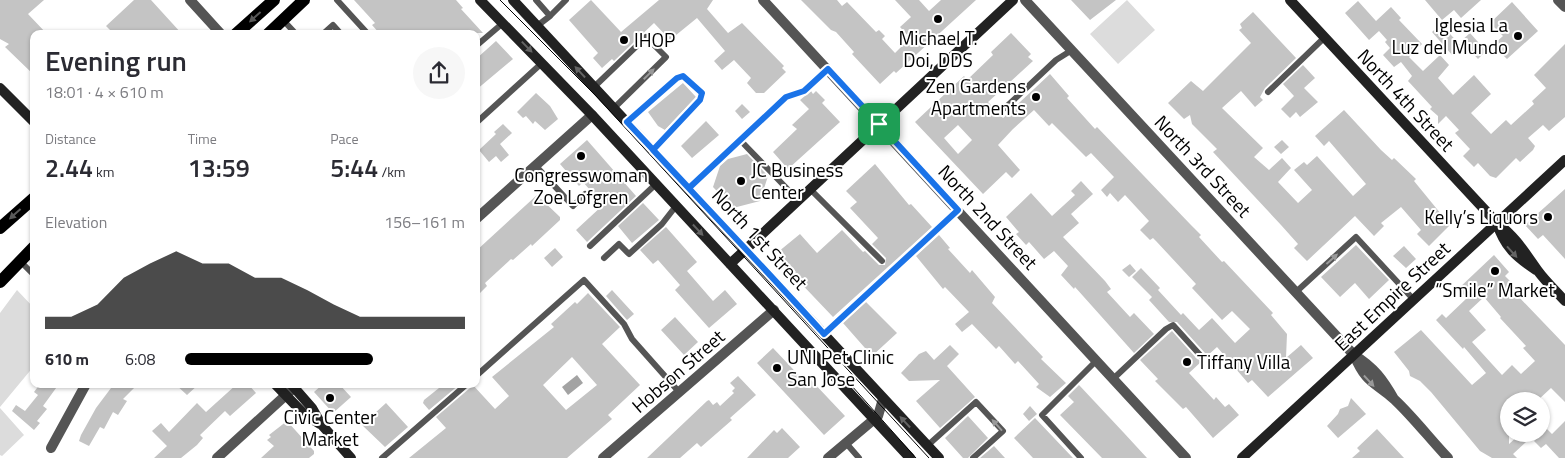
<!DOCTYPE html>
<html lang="en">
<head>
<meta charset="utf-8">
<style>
  :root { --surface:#fff; --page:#f7f7f7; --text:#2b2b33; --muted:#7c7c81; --accent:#000 }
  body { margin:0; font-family:"Titillium Web",sans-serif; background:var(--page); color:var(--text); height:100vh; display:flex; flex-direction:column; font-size:19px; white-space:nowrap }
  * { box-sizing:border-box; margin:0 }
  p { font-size:16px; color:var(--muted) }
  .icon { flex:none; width:28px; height:28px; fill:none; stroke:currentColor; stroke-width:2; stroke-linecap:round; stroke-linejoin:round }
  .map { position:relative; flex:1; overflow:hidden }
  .sheet { position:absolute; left:30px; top:30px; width:450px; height:358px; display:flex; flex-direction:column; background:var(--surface); border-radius:10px; box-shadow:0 1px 4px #0004 }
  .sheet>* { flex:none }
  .buttons { position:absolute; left:1500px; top:392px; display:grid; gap:10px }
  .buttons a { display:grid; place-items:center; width:50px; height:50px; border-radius:50%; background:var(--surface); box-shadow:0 1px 4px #0004; font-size:25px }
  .pin { position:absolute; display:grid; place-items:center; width:42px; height:42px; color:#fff; margin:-21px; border-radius:10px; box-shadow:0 2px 8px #0006 }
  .round { display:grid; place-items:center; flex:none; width:52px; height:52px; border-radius:26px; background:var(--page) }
  .head { display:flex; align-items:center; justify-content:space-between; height:85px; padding:0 15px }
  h1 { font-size:28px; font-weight:600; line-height:38px }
  .stats { display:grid; grid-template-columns:repeat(3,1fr); gap:8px; height:85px; padding:5px 15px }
  .stats div { display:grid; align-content:center }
  .stats b { font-size:25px; font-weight:600 }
  .stats small { font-size:14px; font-weight:400 }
  .stats p { font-size:14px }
  .chart { height:140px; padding:10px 15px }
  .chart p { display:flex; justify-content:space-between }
  .chart svg { width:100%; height:90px; margin-top:5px; fill:var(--accent); opacity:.7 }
  ul { padding:0 15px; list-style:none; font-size:16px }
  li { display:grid; grid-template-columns:80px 60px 1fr; align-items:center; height:38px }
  li i { height:12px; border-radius:6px; background:var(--accent) }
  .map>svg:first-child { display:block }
</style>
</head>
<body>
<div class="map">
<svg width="1565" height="458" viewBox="0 0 1565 458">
  <rect width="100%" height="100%" fill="#fff"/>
  <path fill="#dcdcdc" d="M1127 0 1155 30 1118 64 1090 34Z
    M17 290 34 308V366L0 407V313Z
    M0 408 24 435 2 456 0 455Z"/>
  <path fill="#a3a3a3" d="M577 375 583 383 568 395 562 387Z"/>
  <path fill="#c4c4c4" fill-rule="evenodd" d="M0 0H44L28 14 47 34H34V75L5 47 9 44 0 39Z
    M134 0H151L182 34H114L106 26Z
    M354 0H456L463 8 461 9 483 33 380 34 372 25 375 23Z
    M591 0 621 32 659 0H713L707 9 728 33 742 23 784 66 782 68 786 72 764 93H756L747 83 751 78 734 60 722 70 714 61 725 51 697 18 670 40 654 23 614 61 612 59 602 68 593 58 598 53 569 20Z
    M801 0H837L842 6 847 2 876 32 879 30 885 36 882 39 895 53 910 38 900 27 911 17 895 0H919L929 11 941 0H976L896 73 894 71 880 84 852 54 854 52 836 32 831 30Z
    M1071 0H1116L1090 20Z
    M1425 0H1481L1461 18 1454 10 1442 20Z
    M1358 1 1376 21 1391 7 1401 18 1399 20 1422 44 1409 57 1423 71 1440 55 1449 65 1438 78 1453 95 1474 75 1491 94 1471 113 1491 134 1506 120 1511 125 1534 104 1532 101 1546 88 1534 75 1565 44V117L1549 131 1543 125 1528 138 1535 146 1533 150 1520 162 1516 158 1496 178 1490 176 1478 163 1474 167 1463 156 1470 149 1455 133 1459 130 1446 116 1438 124V116L1430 109 1432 107 1408 81 1412 76 1401 62 1394 67 1383 55 1390 48 1385 42 1387 40 1379 31 1369 40 1345 13Z
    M1512 2 1538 31 1507 59 1493 45 1503 36 1490 23Z
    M1253 12 1296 58 1265 88 1260 97 1263 100 1255 107 1241 91 1222 108 1263 148 1254 157 1269 170 1282 158 1291 168 1278 182 1298 203 1312 190 1294 170 1304 162 1307 165 1317 156 1353 196 1366 184 1329 141 1324 146 1315 136 1344 110 1381 150 1392 160 1394 158 1416 179 1414 181 1450 225 1429 246 1417 234 1421 230 1401 207 1381 223 1384 226 1374 236 1355 216 1307 261 1294 248 1298 244 1281 225 1213 152 1217 149 1192 124 1190 115 1184 119 1168 103 1191 81 1203 91 1251 43 1239 30 1242 28 1240 24Z
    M1441 24 1461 46 1452 55 1432 32Z
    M1011 33 1031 54 1028 57 1033 61 988 102 1003 118 1050 74 1069 96 1067 98 1095 129 1097 127 1190 224 1201 235 1199 237 1222 262 1224 261 1273 313 1271 315 1287 334 1286 358 1301 345 1313 358 1268 397 1252 380 1248 383 1217 347 1206 357 1205 353 1177 322H1169L1149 300 1152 297 1132 277 1141 268 1160 288 1158 290 1181 315 1183 313 1199 330 1212 318 1235 343 1250 329 1232 311 1222 320 1192 288 1196 284 1156 241 1153 238 1150 240 1140 230 1149 221 1125 195 1118 202 1110 193 1107 197 1101 190 1114 177 1091 153 1086 157 1052 123 1049 126 1034 110 1013 129 998 145 1020 170 1012 178 1006 172 983 194 915 122 964 76 967 80 993 55 991 52ZM958 125 972 140 958 154 944 138Z
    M1470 33 1486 51 1478 59 1461 41Z
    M496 41 513 59 476 90V59Z
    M1303 65 1315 78 1304 88 1318 102 1300 117 1296 112 1290 118 1281 109 1294 96 1283 84Z
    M683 83 696 97 665 130 658 126 648 112Z
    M811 91 813 94 816 91 825 100 822 103 840 122 788 169 773 152 797 129 792 125 809 109 800 100Z
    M536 93 550 106 558 119 545 130 535 121 533 124 526 116 523 118 517 112Z
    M742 104 750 112 742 119 735 111Z
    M706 121 719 135 692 158 681 146Z
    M503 124 512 133 500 144 509 155 501 162 496 156 489 162 479 150 496 134 494 132Z
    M587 140 636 196 587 242 576 230 603 205 583 182 579 186 560 164Z
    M1282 140 1289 147 1281 154 1274 147Z
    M747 154 768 176 760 201 733 208 713 187 720 166 728 159Z
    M875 164 909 205 911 204 932 227 833 317 793 275 796 272 778 252 800 234 817 253 842 230 863 252 865 251 879 265H885L886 258 872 244 878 238 850 208 857 202 846 191Z
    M1081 181 1093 194 1071 214 1079 223 1063 237 1105 281 1111 289 1107 292 1130 317 1134 313 1154 334 1134 353 1075 287 1074 289 1061 275 1068 266 1054 251 1044 259 1029 242 1026 245 1016 234 1019 232 1017 230 1006 217 1031 193 1052 216 1075 195 1071 191Z
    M1565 189V259L1543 235 1538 239 1525 225Z
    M537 195 560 217V220L532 246 531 244 513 260 511 259 485 283 487 286 476 297V251Z
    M643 203 659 220 632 243 618 226Z
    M666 227 697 262 687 271 713 301 725 290 737 304 709 328 675 290 680 285 658 260 653 264 640 250Z
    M939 235 950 248 948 249 970 273 972 270 995 297 992 303 1043 357 1041 359 1066 383 1050 397 1036 387 1039 384 1018 361 1015 364 999 346 996 349 972 324 962 332 955 324 969 312 945 287 943 289 916 256Z
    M1356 245 1389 280 1369 299 1355 283 1340 297 1321 277Z
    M1404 246 1416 259 1406 268 1393 256Z
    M555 248 563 257 552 267 544 258Z
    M1494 255 1509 272 1505 276 1514 285 1512 287 1519 294 1517 295 1565 345V402L1551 388 1537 401H1527L1523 396 1517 401H1509V444L1519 435 1526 442 1513 454 1517 458H1492L1480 451 1431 392 1420 381 1410 376 1409 371 1394 352 1421 330 1472 385 1486 373 1464 347 1463 349 1436 320 1442 314 1446 318 1467 298 1458 289ZM1484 297 1501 317 1500 318 1526 346 1523 348 1535 361 1521 374 1512 365 1502 375 1472 342 1486 330 1469 311Z
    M1130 264 1136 271 1129 277 1122 270Z
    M612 290 634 314 627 320 606 296Z
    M588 293 620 327 602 344 640 385 608 415 612 419 567 458H409L446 428 436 417 470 388 472 384 495 409 509 396 492 377 554 327 551 324 575 302 577 304ZM572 357 597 385 566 410 543 385Z
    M866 302 897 333 872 356 843 323Z
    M675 317 698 342 684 355 661 330Z
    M1172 331 1197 359 1202 361 1189 373 1214 400 1216 397 1225 407 1229 404 1239 415 1213 438 1186 407 1183 409 1155 381 1158 379 1140 360Z
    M950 345 959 354 947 366 975 397 940 428 916 401 940 380 909 381 901 373 919 354 926 351 934 360Z
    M773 348 807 384 811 380 845 416 824 435 757 363Z
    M738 376 756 395 730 418 732 420 701 447 697 443 680 458H647L707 401 709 400 713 405 717 402 720 406 734 393 732 391 735 388 730 383Z
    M40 384H59L43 406 47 409 37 421 40 423 34 430 12 411 16 405 25 411 38 395 34 392Z
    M114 384H138L123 399 127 401 118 415 113 412 104 429 100 427 89 446 79 441 81 435 96 408Z
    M175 384H199L187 395Z
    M237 384H248L256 393 230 416 225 411 200 435 203 438 197 445 181 458H154L167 446 152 431 161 423 169 432 197 403 206 412Z
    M323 384H339L351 397 333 413 314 392Z
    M444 384H460L429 410 423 403 424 400Z
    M1079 385 1124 433 1147 458H1102L1060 415 1074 402 1068 396Z
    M1351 398 1366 414 1338 438 1327 426 1338 414 1340 409 1348 406Z
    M386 403 408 427 385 447 362 425Z
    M1030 406 1037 414 1029 421 1023 414Z
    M968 416 988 438 968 458H963L945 438Z
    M1035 418 1073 458H1033L1014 438Z
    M287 421 314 451V454L309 458H261L274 446 267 440 271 437 269 435Z
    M1565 421V458H1559L1546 444 1541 448 1534 441 1547 429 1552 434Z
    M782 428 800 447 788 458H747L774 430 777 433Z
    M1377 429 1404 458H1352L1360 451 1357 448Z
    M994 446 1005 458H980Z"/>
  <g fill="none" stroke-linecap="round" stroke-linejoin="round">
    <path stroke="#555" stroke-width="6" d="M337 0 368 34
      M536 0 550 16 566 0
      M283 20 296 34
      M537 26 550 16
      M323 34 333 25 341 34
      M476 46 503 23
      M594 87 646 37 666 57 614 108
      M1268 92 1325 37
      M1005 108 1056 60 1072 50
      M627 121 677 77 683 76 702 93 700 100 653 150
      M476 123 542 63
      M740 140 797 199
      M535 165 573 206 585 194
      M689 188 786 97 804 91 828 69
      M809 188 882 261
      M590 246 656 184
      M604 258 619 244 629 254 662 224 676 206
      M20 261 34 275
      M1296 292 1356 237 1414 300
      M824 334 958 210
      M476 376 584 280 624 324 632 339 680 393
      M1113 379 1166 329 1173 325 1201 356
      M846 443 859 458
      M927 446 976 402 1003 431 973 458
      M382 458 467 384
      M1081 458 1042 415 1096 361"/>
    <path stroke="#555" stroke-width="10" d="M190 0 221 34
      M763 0 1186 458
      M1025 0 1354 355C1374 367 1383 380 1394 399
      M1558 0 1565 7
      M476 219 592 115
      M1354 355C1367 385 1374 381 1395 400 1414 418 1430 439 1448 458
      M51 448 86 384
      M217 458 298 384
      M603 458 774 310
      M828 458 878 416 883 399"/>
    <path stroke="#222" stroke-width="10" d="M480 0 592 115 910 458
      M513 0 939 458
      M1290 0 1497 223C1516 237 1525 253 1538 271 1546 282 1556 291 1565 301
      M0 88 34 122
      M1497 223C1504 246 1516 257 1536 270
      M730 264 1013 0
      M275 384 304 414 320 424
      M291 384 312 408 321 424 351 458
      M1242 458 1565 160"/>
    <path stroke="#000" stroke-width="12" d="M236 34 274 0
      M268 34 304 0
      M0 228 34 198
      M0 282 34 247"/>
    <path stroke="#000" stroke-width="1" d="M500 0 597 97 929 458
      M843 376 916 458"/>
  </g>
  <defs><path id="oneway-solid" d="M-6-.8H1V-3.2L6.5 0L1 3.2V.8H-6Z" transform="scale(1.25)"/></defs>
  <g fill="#595959">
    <use href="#oneway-solid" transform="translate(255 17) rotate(138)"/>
    <use href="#oneway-solid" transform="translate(15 214) rotate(138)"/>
  </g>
  <g fill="#646464">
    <use href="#oneway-solid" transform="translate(527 47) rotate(46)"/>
    <use href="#oneway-solid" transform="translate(580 72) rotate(-133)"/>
    <use href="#oneway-solid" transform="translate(698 230) rotate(47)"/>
    <use href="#oneway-solid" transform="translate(1512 252) rotate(48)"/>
    <use href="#oneway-solid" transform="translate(905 422) rotate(-133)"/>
  </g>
  <g fill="#999">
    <use href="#oneway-solid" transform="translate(649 74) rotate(-45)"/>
    <use href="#oneway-solid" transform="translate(1332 259) rotate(-42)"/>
    <use href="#oneway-solid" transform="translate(1369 381) rotate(47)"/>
    <use href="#oneway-solid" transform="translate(997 425) rotate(-132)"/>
  </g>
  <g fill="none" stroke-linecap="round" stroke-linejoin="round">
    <defs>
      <path id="route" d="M879 124 828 69 804 91 786 97 689 188 627 122 677 78 683 76 702 93 700 100 653 150C710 211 768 272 824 334L958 210 879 124"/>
    </defs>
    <use href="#route" stroke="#fff" stroke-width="10"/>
    <use href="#route" stroke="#1a73e8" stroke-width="6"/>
  </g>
  <g fill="#000" stroke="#fff" stroke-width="2">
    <circle cx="938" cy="19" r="5"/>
    <circle cx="1518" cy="36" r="5"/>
    <circle cx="624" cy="40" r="5"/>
    <circle cx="1036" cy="97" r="5"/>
    <circle cx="581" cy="156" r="5"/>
    <circle cx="741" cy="181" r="5"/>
    <circle cx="1548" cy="217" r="5"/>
    <circle cx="1495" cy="271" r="5"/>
    <circle cx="1187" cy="362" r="5"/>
    <circle cx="777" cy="368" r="5"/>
    <circle cx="330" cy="398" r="5"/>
  </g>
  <g text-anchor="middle" stroke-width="4" stroke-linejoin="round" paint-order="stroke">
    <g font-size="19" fill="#000" stroke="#fff">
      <text x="1508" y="32" text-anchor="end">Iglesia La<tspan x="1508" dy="22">Luz del Mundo</tspan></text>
      <text x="938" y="45">Michael T.<tspan x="938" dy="22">Doi, DDS</tspan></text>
      <text x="634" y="47" text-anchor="start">IHOP</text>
      <text x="1026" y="93" text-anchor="end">Zen Gardens<tspan x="1026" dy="22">Apartments</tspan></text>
      <text x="751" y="177" text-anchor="start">JC Business<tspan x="751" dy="22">Center</tspan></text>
      <text x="581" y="182">Congresswoman<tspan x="581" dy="22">Zoe Lofgren</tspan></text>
      <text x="1538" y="224" text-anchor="end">Kelly’s Liquors</text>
      <text x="1495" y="297">“Smile” Market</text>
      <text x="787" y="364" text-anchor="start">UNI Pet Clinic<tspan x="787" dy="22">San Jose</tspan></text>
      <text x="1197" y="369" text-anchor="start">Tiffany Villa</text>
      <text x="330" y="424">Civic Center<tspan x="330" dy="22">Market</tspan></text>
    </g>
    <g font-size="19" fill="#000" stroke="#fff">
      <text transform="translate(1406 100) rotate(47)" y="7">North 4th Street</text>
      <text transform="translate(1203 166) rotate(47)" y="7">North 3rd Street</text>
      <text transform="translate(988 217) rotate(47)" y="7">North 2nd Street</text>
      <text transform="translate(760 239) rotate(47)" y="7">North 1st Street</text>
      <text transform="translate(1392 296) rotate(-43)" y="7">East Empire Street</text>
      <text transform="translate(678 371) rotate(-41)" y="7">Hobson Street</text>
    </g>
  </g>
</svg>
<div class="buttons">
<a><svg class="icon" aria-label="layers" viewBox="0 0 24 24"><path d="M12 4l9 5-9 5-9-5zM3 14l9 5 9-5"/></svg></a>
</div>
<div class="pin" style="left:879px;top:124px;background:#1e9e55"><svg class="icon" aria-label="arrive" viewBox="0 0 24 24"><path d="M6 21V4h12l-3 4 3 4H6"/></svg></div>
<section class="sheet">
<div class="head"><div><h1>Evening run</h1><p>18:01 · 4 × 610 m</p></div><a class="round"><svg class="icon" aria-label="share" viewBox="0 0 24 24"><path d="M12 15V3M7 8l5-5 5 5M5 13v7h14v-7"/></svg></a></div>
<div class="stats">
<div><p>Distance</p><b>2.44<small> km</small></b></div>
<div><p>Time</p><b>13:59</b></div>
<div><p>Pace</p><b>5:44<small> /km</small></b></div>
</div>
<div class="chart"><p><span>Elevation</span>156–161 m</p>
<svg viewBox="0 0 160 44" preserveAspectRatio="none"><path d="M0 44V38L10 38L20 32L30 19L40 12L50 6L60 12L70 12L80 19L90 19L100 25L110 32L120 38L130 38L140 38L150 38L160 38V44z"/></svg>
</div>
<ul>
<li><b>610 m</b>6:08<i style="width:67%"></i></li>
</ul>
</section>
</div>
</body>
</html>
